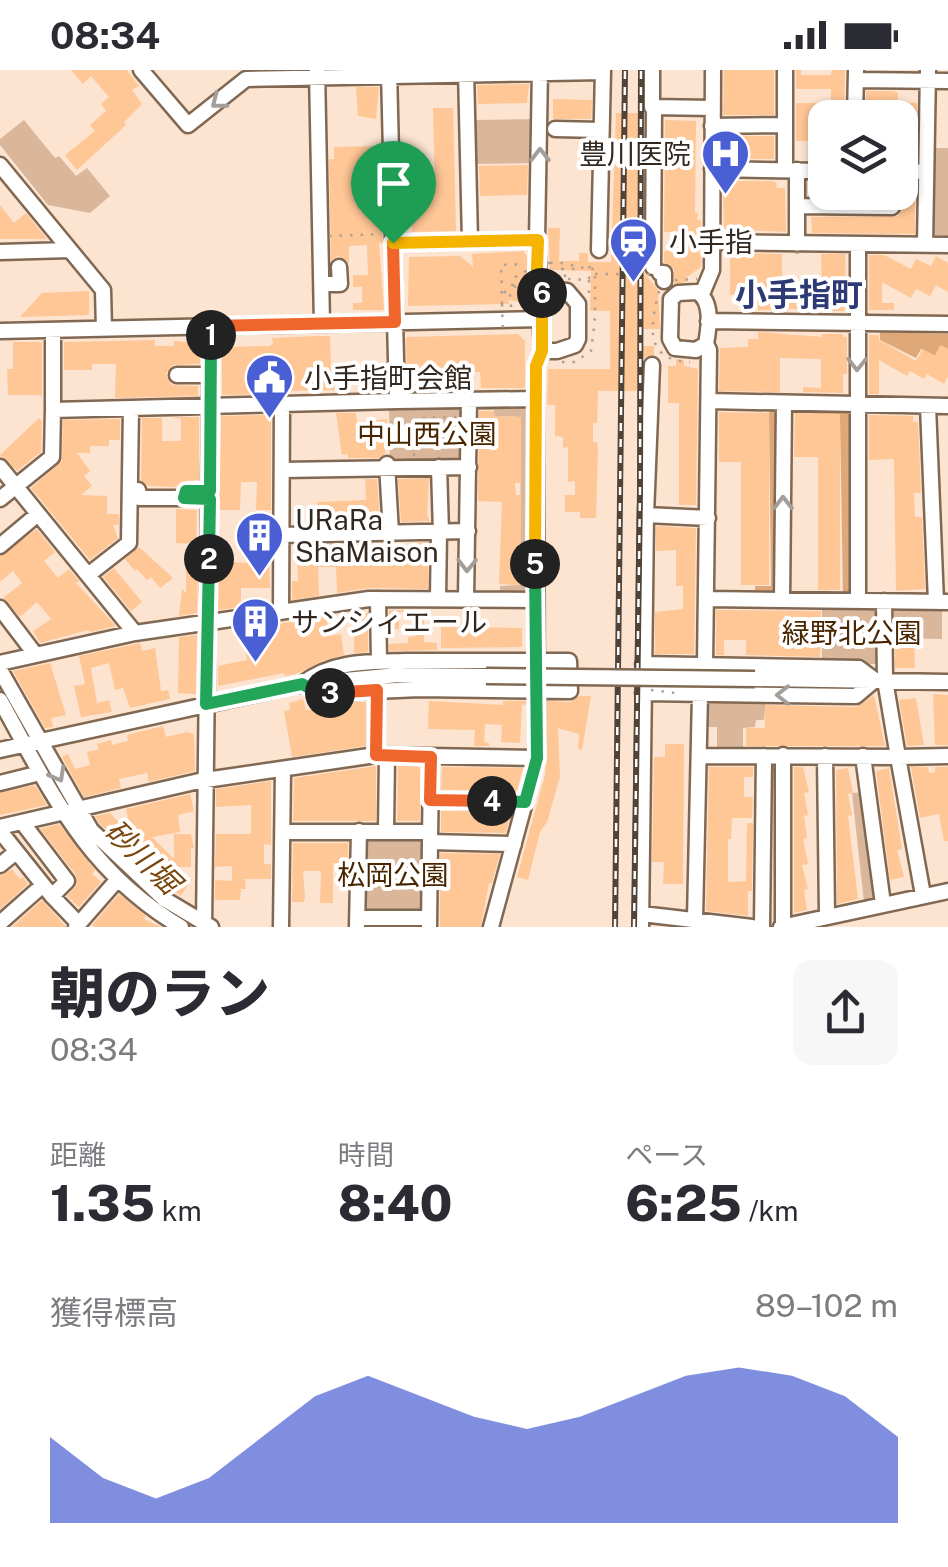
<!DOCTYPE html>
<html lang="ja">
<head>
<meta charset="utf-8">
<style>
  :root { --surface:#fff; --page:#f7f7f7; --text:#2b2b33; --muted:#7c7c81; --accent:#4b5fd4 }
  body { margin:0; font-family:"Public Sans","Noto Sans JP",sans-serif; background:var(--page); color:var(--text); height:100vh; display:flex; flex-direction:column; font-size:38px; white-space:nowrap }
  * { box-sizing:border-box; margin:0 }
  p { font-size:32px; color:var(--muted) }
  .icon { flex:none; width:55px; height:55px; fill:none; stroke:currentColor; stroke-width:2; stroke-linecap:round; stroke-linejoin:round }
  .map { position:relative; height:857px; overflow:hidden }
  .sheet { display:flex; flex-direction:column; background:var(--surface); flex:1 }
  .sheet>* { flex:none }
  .tools { position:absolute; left:808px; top:30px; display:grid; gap:20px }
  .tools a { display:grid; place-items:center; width:110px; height:110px; border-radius:20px; background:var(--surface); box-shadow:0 2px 8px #0004; font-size:50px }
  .pin { position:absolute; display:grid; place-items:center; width:85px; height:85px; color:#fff; margin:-102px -42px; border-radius:50% 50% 50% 0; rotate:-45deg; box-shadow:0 0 10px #0007 }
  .pin .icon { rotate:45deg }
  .km { position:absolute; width:50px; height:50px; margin:-25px; border-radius:50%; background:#222; color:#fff; font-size:28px; line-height:50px; text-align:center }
  .round { display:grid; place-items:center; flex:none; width:105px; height:105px; border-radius:20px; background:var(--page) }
  .overview { display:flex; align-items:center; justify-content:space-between; height:170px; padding:0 50px }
  h1 { font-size:55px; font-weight:800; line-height:75px }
  .stats { display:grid; grid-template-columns:repeat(3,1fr); gap:15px; height:170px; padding:10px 50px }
  .stats div { display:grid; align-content:center }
  .stats b { font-size:50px; font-weight:800 }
  .stats small { font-size:28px; font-weight:400 }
  .stats p { font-size:28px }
  .chart { height:280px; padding:20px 50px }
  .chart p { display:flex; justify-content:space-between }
  .chart svg { width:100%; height:180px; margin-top:10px; fill:var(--accent); opacity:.7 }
  .status { display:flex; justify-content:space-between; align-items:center; height:70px; padding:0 50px; background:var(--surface); direction:ltr }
  .status svg { height:28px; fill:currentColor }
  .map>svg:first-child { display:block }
</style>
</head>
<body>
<div class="status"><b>08:34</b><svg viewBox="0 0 49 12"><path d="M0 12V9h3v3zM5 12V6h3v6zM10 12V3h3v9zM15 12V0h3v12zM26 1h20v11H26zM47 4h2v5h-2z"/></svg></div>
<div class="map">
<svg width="948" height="857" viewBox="0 0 948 857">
  <rect width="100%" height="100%" fill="#fce4d1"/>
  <path fill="#dab79b" d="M536 49V93L472 94V50Z
    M24 50 55 88 59 86 76 106 87 98 110 126 90 143 48 135 0 75V69Z
    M930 78H948V171H931Z
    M530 333 531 523 527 526H500V516L520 515 521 347 502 346 495 352 494 340H472L476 335Z
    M463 335 465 388 461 393H390L389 337Z
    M822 532 882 533 881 594H822Z
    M888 537H942V569L888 568Z
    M703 628H766L764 650H756L755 657 743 658V680H717V657H702Z
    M864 722 877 831 864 832 852 723Z
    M361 769H425V843L360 842Z"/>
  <path fill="#dfa879" d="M880 262 948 264V279L940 276 935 286 921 279 916 288 880 270Z
    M813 338H851L853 526H843L840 346 813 345Z
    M769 339H776L778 528H755V516H771Z"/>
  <path fill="#ffc696" d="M71 0H127L139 16 132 20 142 34 124 52 126 55 77 100 65 85 95 61 90 55 106 41 101 34 109 27 91 6 83 14Z
    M724 0H774V45H723Z
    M796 0H801V5H831L832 0H845L844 44H825V71H796V33H817V38L831 37V19H796Z
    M529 14 527 33 478 34 477 15Z
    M356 17H379L376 49 358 46Z
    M866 21H894L898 23V32L917 33 916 91 901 90 903 62H900V48L866 46Z
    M553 29 592 30 591 49H553Z
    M433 38H453L456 161 412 162 411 145H403L402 115H435Z
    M616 43H641L640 167H643V201L658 220 660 259H638V276H654V285L638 289 637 321H598L597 353H593V372H597L598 378 596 448H580V442H565V425H575V411L568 412V377L563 378V367L555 366V335H547L548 299H610V241H590L591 201 550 200 548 158H560L559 191H579V183H588V192H611Z
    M665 50 696 51 695 143H698L697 150H701V197L687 207V212L674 214V199L664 192V182L679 174V162H664Z
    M723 66H774V89H723Z
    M375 76 380 77 379 131 383 172 379 173 384 240H353V233H362V217H353V205H368L367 175 349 176V193L339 186 331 190 329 89H334V77Z
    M528 95 527 125 480 126 479 96Z
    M723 111H772L777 113 776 118H785L786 162 724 159Z
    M900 112H915V164L812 163 811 147 898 146 902 138 899 129Z
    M0 135 14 153 26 143 47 169H0Z
    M523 181 527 186V229L524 233 509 230V234L408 236 409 187 460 186 473 197 472 184Z
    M730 183 782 184V215H822L821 184H845L847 238 843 241H822V238L758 240V234H748L749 225H730Z
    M869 185H884L911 199 916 189 931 196 936 186 948 193V222L936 215 930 226 916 219 911 228 882 212V233H894V240H869Z
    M89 221V245L20 247 42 223Z
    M758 262 822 267V264H843V267H847V304H843V323L803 322V317L821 318V289L780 288V322L719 321 720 278 748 277V269H758Z
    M518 264 525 271V316L523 318H481L480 302H462L446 320 425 306 426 319 407 320 406 267Z
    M869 265H879V270L916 291 923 279 935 286 941 275 948 279V306L944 314 927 304 924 309 910 301 907 306 879 290V324H869Z
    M318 266H330L331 300 335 302V320L285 321V296H266V324L222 325V277L269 276 273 274 272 268Z
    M155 270V276H174V271L200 273V294L173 295 166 304 172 315 198 316V326L115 328 116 294H92V300H64V272Z
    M13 272H42V328L40 325H8L7 299H13Z
    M676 289 684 290V296L698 299 696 435H679V333H668V296H676Z
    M479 341H494V346L521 347V413H515L516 425H521L520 515 499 514 502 432 478 431Z
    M719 342 769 343V515H741V392H719Z
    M336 343H356L357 352 387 349 385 384 379 388H348V384L342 385Z
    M795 343 840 344V520H818V387H794Z
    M271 345V440H256L257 412H241L240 440H219L221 346Z
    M869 345 913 346V352H918L921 423H914L915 447H922L925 519 896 521 894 389 869 390Z
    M199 347V410L185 411 176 417 148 416 141 410 142 348H162V371H181V349L173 347Z
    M39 348 42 351 41 382 17 401 0 385Z
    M120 349V370H109V376H90V383H77L90 401 84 406 92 416 81 425 107 426V444H119V455H113L118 468 90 490 31 418 62 391 63 350Z
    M429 408 427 445 430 451 401 452 398 409Z
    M365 409H377L380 452 317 453V432L366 430Z
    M176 439 197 440 196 474 176 473Z
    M656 456 696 458 694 584H655V542L683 539V516H676V480L656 481Z
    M247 457H264V463H268L270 518H241V537L218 540 219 492 254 493V478L249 477Z
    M37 459 55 482 44 491 58 508 69 499 79 511 76 513 116 556 90 562 88 560 40 573 33 561 51 549 37 532 20 547 3 528 22 513 13 501 0 512V486Z
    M428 472V519L369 518 337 523 336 497H318L319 526 292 530V511H298L297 475 391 474 392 493H414V473Z
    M139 477 173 508 160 518 151 507 147 510 137 499 135 501 125 489Z
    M186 487H198L197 543 179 546 182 519 186 523Z
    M114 498 142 532 131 541 103 507Z
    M389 540H424V572L437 573V580L389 581V574L408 573V567L416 566 417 542H399V559H392L389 557Z
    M716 540 821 541 820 587 746 585V570H724V585H716Z
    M354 543H368V582L354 583Z
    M326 546 329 566 341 564 344 585 322 591 296 604 284 606V603L218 616V596L247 590 242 560Z
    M441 557 522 558V577L441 578Z
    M197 565 196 624 178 623 179 567Z
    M895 570 914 571 915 598H895Z
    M140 573 142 581 155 578 161 621 168 620 170 629 130 638 123 618 115 620 109 593 91 598 97 633 109 630 112 642 81 647 74 616 85 614 79 586Z
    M50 593 66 645 51 648 53 657 45 658 13 601Z
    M933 624 948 625V675H935Z
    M874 625 885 676H746V658H765V635L856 637Z
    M579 626H591L582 680 578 679 579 664 558 658 560 707 547 752 540 762 528 810 517 807 545 705 547 631 571 632Z
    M916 628 924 675 907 676 899 630Z
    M303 629 306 640 323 638V633L366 632V676L292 687 284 641 290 640 289 633Z
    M429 631 503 635V631H526V635L522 634 520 673 501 672 502 655 485 654 484 672 489 673V676H474L475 660 428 659Z
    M163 656 166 667 187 662 194 664 195 701 149 712 147 703 119 709 121 718 84 727 62 687 68 684 75 699 90 695 87 682 99 679 97 674 111 670 112 675 128 671 127 665Z
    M665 674H684L683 814H663L664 792H652L654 687H665Z
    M376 696V751H293L294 708Z
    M398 696H420V751H397Z
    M442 697 523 698 517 721 441 720Z
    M709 697H753V707H744V727H753L752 748H732L731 769H728V812L746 811 747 753H753L752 821H748V846L706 841Z
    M794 697H803L809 722 804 723 808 745 804 746 807 768 803 769 808 794 802 795 808 819 804 820 807 840 794 843Z
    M911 697H928L929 703 935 702V697H948V771H944L939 744 920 748Z
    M848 698 853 723 848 724 852 745 848 746 858 829 837 834 836 700Z
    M889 698 902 779 897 780 904 807 890 810 876 701Z
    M271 711V775L264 774V794H271V809H245L246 819H241L240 830H215V810L232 811V796L215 797 216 764H251V735L216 737V719Z
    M35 715 47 735 0 745V723Z
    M190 724 194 741 178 745 180 762 152 767 174 789V764H191L194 778H191V797H176L175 808 193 809 180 826 99 753 95 746 110 743 133 768 126 739Z
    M441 741 511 742 506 763 441 762Z
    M59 754 95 800 92 804 101 812 79 837 67 826 77 815 76 805 40 759Z
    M293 773H348V793H333V833H320L321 801H303L305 827 304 832H292Z
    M440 783 500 784 492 813H489L481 857H440Z
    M12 799 20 809 23 807 28 814 0 839V805Z
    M119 824 146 846 144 849 161 857H95L92 855Z
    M42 830 66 857H12Z"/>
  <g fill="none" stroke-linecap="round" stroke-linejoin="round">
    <defs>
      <path id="minor" d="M141 0 188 55 246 9 603 2
        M317 0 322 254
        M389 0 397 331 536 329
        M466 0 470 171
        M652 0V37L713 38
        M785 0V100
        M856 10 948 11
        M855 48 856 0
        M712 56 785 55
        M555 59 601 60
        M0 95 103 220 104 259
        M712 99 825 101
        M797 100V174
        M900 101 926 102
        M798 136 892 137
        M537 170 540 0
        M712 172 948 175
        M393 173 537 170 542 281 536 296V329L537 688 491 857
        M925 175 928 0
        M599 180 603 0
        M0 182 70 180
        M653 197 654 37
        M660 203H664V211
        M322 214H340L339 197
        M697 222C713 231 709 257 706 274L696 280 675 278 670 269 671 229 678 223Z
        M702 224 712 200 713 0
        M542 225 556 220 567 221 578 234V269L575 275 557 281H542
        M708 251 948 254
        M53 260V340
        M0 261 542 249
        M177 305H211
        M710 331 948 336
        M928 336 936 532
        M387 394 391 463
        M0 397 135 563
        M439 397 441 462
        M282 400 469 397
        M138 420 140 428H184L186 421H210
        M0 429 52 387 53 340 397 331
        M646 445 708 448
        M281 465 468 461
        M0 476 38 444
        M88 505 129 473 131 338
        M438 528 439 462
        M378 529 379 592
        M466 529 469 330
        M706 529 948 532
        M782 530 784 333
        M858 531V174
        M0 538 35 584
        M281 542 282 334
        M407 591H569L570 621 420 619 330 623 317 622 302 614C332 590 371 592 407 591Z
        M0 593 135 563 369 529 535 530
        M705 595 709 280 706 274
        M0 600 91 760 164 829 211 857
        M755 609 948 612
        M643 623 856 626 875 610 859 598 643 594
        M0 630C52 723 85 800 181 857
        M0 680 302 614 398 605 486 606
        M376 685 377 620
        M783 685V855
        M700 686 898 687 885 610 884 531
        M825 686 827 845
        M863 686 883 834
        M0 713 40 703
        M430 730 525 732
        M22 752 67 811 52 826
        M0 757 199 711 376 685 537 688
        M0 761 52 826 79 854
        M386 761 387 686
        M282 762H430
        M430 772 514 774
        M0 795 16 782
        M923 825 898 687 948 686
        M642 844 752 857
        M357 848H429
        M695 849 700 624
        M0 853 43 815
        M76 857 118 809
        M204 857 211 256
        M281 857 283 699
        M357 857 359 761
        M429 857 431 687
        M641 857 646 445 652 295
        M762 857 764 686
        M781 857 948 821"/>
    </defs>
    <use href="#minor" stroke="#816852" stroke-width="19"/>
    <path stroke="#b3a091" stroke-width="2.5" stroke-dasharray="2.5 8" stroke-linecap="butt" d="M329 166 381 164
      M550 193C566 191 578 199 595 199V248
      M565 207V199H562H578
      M568 209 589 210V231
      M589 209 590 188
      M675 210 697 209
      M659 221C650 257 644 290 690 292
      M504 223 512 215 527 213
      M502 234 501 195 525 194
      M511 237 510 224 515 217V207L526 201 522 196
      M562 292H575L591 281 595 250 590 244
      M414 386V356L421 348 457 347"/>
    <use href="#minor" stroke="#fff" stroke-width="14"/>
    <defs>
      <path id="rail" d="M615 857 625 0
        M634 857 640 421 641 0"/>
    </defs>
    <use href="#rail" stroke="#504338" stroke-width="6"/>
    <use href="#rail" stroke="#fff" stroke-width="2.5" stroke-dasharray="8" stroke-linecap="butt"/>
    <defs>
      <path id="minor-bridge" d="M486 606 755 609"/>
    </defs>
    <use href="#minor-bridge" stroke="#816852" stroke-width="19" stroke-linecap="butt"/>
    <path stroke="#b3a091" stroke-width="2.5" stroke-dasharray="2.5 8" stroke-linecap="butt" d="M527 194 550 193
      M595 204H649L655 208
      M502 234 503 265
      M651 620 675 623"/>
    <use href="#minor-bridge" stroke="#fff" stroke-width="14"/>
  </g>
  <defs><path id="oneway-chevron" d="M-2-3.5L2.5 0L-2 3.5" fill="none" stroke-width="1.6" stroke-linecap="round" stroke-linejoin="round" transform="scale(2.5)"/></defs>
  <g stroke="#a39e9a">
    <use href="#oneway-chevron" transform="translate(218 32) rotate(142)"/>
    <use href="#oneway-chevron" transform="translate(540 85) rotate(-90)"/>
    <use href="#oneway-chevron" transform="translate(857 294) rotate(91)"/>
    <use href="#oneway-chevron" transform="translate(783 433) rotate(-90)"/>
    <use href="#oneway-chevron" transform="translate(467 495) rotate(91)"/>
    <use href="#oneway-chevron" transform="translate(783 625) rotate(-180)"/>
    <use href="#oneway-chevron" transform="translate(58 705) rotate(61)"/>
  </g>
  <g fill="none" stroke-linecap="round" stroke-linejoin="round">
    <defs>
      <path id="split-1" d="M211 265V256L395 252 393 173"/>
      <path id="split-2" d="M209 489 210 429 184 428 186 421H210L211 265"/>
      <path id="split-3" d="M209 489 206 634 302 614 317 622 330 623"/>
      <path id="split-4" d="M330 623 377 620 376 685 431 687 430 730 492 731"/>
      <path id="split-5" d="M492 731 525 732 537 688 535 494"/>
      <path id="split-6" d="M535 494 536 296 542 281V223"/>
      <path id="split-7" d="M393 173 538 170 537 199 542 223"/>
    </defs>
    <use href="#split-1" stroke="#fff" stroke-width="20"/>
    <use href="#split-2" stroke="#fff" stroke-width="20"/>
    <use href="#split-3" stroke="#fff" stroke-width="20"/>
    <use href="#split-4" stroke="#fff" stroke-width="20"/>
    <use href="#split-5" stroke="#fff" stroke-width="20"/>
    <use href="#split-6" stroke="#fff" stroke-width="20"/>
    <use href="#split-7" stroke="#fff" stroke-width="20"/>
    <use href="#split-1" stroke="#f0652b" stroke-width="12"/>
    <use href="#split-2" stroke="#22a559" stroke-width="12"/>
    <use href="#split-3" stroke="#22a559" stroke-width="12"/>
    <use href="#split-4" stroke="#f0652b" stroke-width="12"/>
    <use href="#split-5" stroke="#22a559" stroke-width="12"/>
    <use href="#split-6" stroke="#f5b400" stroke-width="12"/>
    <use href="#split-7" stroke="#f5b400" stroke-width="12"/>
  </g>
  <defs>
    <symbol id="hospital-pin" viewBox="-11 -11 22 30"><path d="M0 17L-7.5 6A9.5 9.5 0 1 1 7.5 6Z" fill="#4b5fd4" stroke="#fff"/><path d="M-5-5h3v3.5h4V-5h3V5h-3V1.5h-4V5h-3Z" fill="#fff"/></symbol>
    <symbol id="station-pin" viewBox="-11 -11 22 30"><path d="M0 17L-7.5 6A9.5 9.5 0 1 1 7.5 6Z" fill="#4b5fd4" stroke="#fff"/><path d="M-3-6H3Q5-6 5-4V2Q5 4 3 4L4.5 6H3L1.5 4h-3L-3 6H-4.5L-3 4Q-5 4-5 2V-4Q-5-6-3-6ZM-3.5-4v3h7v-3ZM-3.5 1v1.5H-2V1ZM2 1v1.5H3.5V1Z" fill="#fff"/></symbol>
    <symbol id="civic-pin" viewBox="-11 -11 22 30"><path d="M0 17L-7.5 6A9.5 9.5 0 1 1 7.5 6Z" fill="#4b5fd4" stroke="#fff"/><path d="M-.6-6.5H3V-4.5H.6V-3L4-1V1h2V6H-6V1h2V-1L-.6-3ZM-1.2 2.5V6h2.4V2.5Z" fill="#fff"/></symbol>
    <symbol id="building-pin" viewBox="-11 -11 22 30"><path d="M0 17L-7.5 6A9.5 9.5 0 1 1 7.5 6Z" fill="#4b5fd4" stroke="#fff"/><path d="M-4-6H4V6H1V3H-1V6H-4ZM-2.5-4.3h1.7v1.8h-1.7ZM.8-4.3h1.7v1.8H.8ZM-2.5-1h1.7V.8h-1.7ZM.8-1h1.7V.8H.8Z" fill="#fff"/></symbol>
  </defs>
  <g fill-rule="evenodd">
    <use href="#hospital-pin" x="698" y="56" width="55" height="75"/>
    <use href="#station-pin" x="606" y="144" width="55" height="75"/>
    <use href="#civic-pin" x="242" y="280" width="55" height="75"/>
    <use href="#building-pin" x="232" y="438" width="55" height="75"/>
    <use href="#building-pin" x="228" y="524" width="55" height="75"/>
  </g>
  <g text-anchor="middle" stroke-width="8" stroke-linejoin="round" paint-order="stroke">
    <g font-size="28" fill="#33281f" stroke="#fff" text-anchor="start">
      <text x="691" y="94" text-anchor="end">豊川医院</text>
      <text x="669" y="182">小手指</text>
      <text x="304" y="318">小手指町会館</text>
      <text x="295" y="460">URaRa<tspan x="295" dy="32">ShaMaison</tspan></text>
      <text x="291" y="562">サンシィエール</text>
    </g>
    <g font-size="28" fill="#492600" stroke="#fff">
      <text x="427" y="374">中山西公園</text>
      <text x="852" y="573">緑野北公園</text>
      <text x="393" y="815">松岡公園</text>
    </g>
    <g font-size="30" font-style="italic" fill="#79460d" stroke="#fff">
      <text transform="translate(142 787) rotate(44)" y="10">砂川堀</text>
    </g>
    <g font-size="32" font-weight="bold" fill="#2e3a74" stroke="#fff">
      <text x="799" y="236">小手指町</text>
    </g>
  </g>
</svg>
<div class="tools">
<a><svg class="icon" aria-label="layers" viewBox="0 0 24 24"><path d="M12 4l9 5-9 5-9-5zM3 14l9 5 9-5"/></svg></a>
</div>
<div class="pin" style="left:393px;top:173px;background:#1e9e55"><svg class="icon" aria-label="arrive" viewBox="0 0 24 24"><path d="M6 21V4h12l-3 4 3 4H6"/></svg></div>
<b class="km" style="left:211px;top:265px">1</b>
<b class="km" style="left:209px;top:489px">2</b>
<b class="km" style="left:330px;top:623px">3</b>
<b class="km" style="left:492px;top:731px">4</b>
<b class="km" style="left:535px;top:494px">5</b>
<b class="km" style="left:542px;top:223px">6</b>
</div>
<section class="sheet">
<div class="overview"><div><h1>朝のラン</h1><p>08:34</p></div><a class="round"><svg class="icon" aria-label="share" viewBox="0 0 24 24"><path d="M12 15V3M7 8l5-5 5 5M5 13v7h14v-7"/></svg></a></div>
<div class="stats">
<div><p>距離</p><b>1.35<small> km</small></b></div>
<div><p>時間</p><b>8:40</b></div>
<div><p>ペース</p><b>6:25<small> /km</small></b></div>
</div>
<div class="chart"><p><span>獲得標高</span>89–102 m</p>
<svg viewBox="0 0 160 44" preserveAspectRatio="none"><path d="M0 44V23L10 33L20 38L30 33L40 23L50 13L60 8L70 13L80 18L90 21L100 18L110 13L120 8L130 6L140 8L150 13L160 23V44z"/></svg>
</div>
</section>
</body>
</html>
